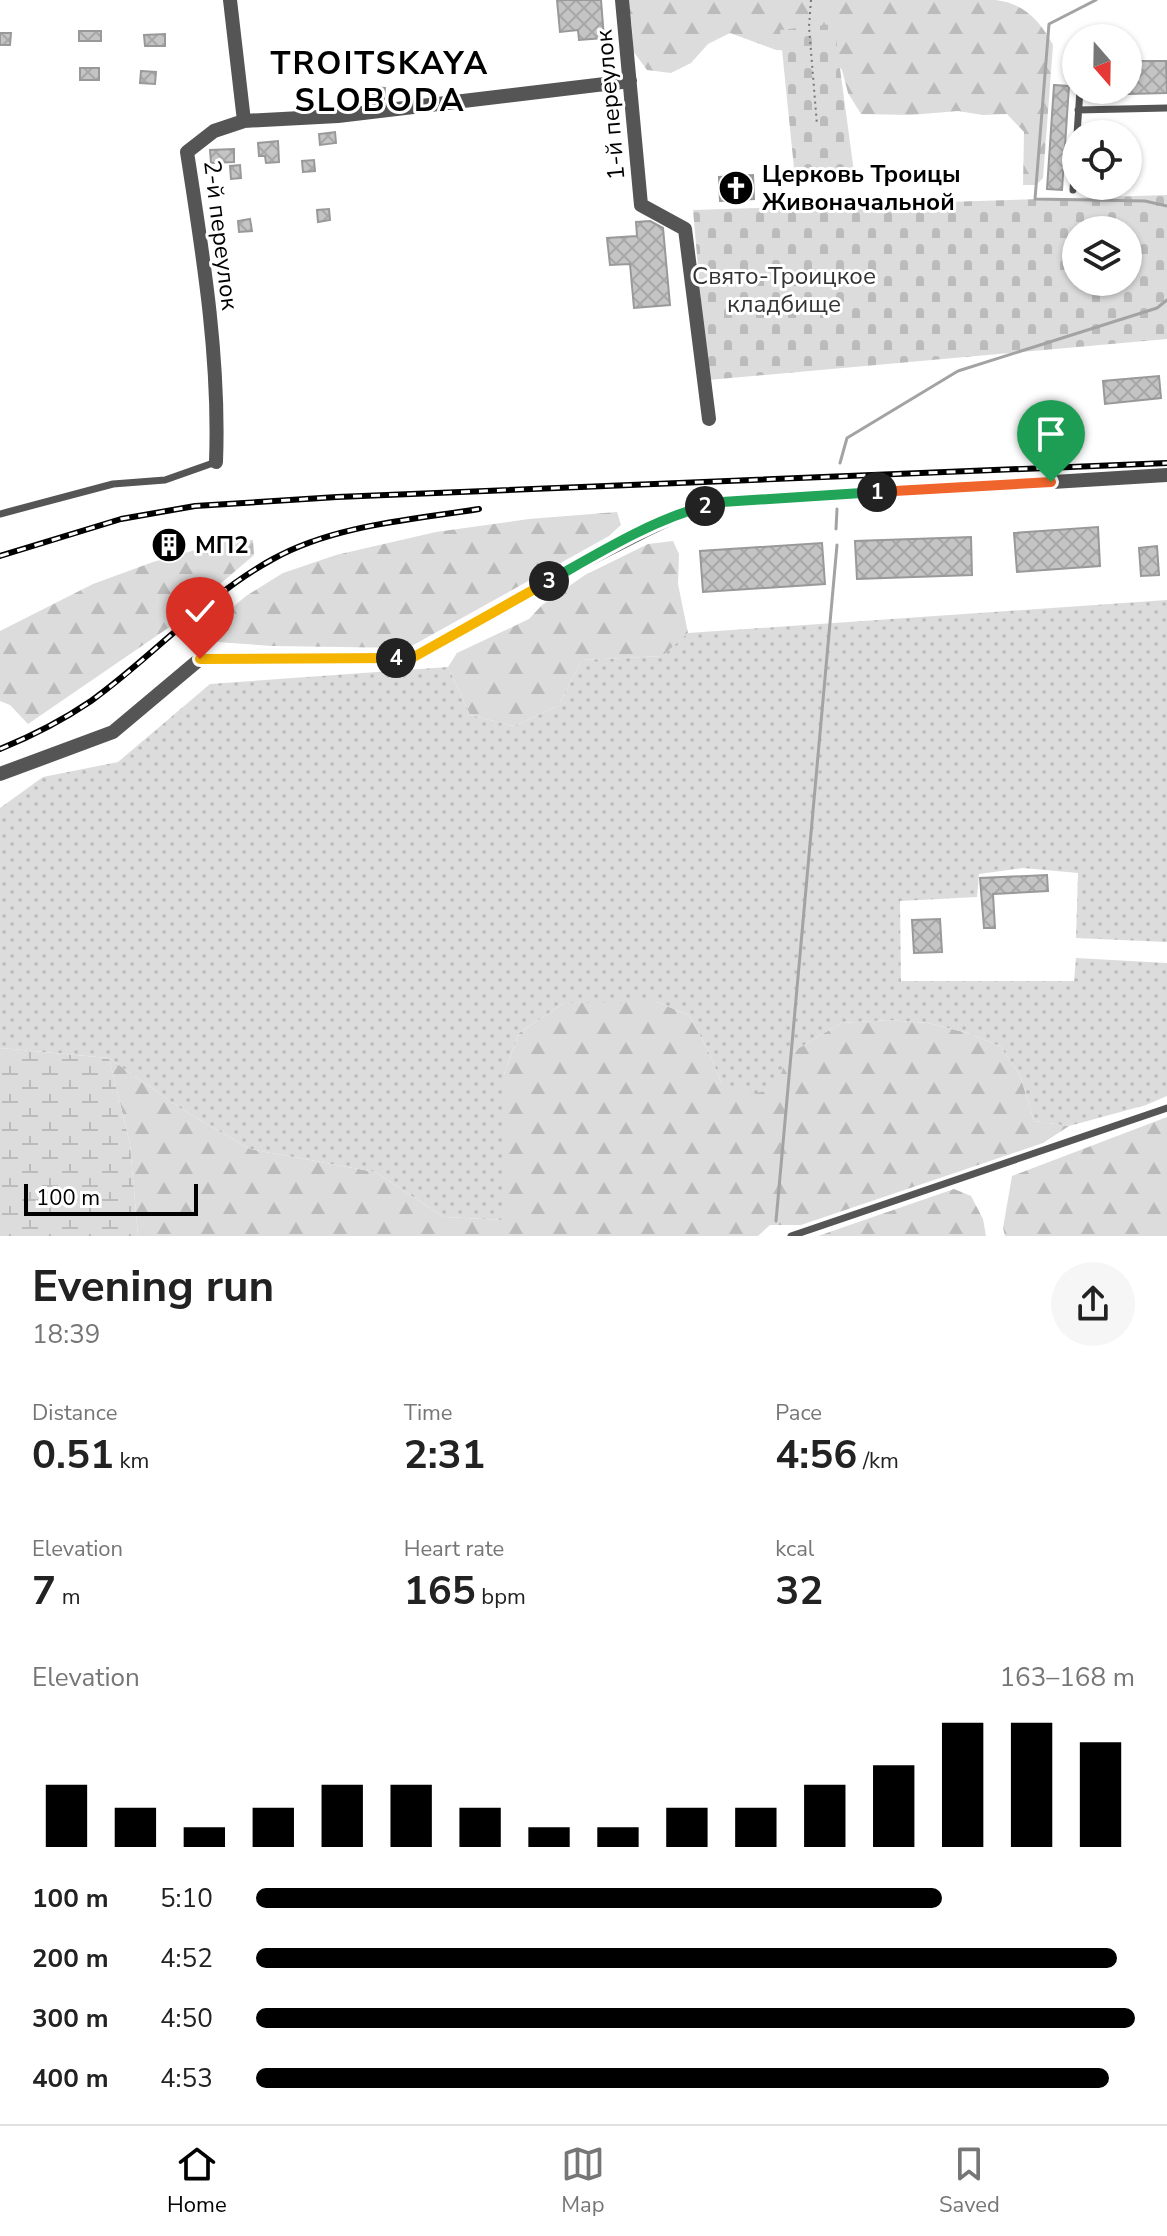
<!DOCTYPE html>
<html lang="en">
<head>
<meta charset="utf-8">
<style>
  :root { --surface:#fff; --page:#f6f6f6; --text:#222; --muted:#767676; --line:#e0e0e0; --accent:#000 }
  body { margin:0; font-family:"Nunito Sans",sans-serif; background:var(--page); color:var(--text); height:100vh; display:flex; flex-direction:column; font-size:30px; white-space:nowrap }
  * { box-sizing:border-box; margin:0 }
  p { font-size:26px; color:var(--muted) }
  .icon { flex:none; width:44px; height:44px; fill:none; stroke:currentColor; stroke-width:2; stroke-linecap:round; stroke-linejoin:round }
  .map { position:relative; height:1236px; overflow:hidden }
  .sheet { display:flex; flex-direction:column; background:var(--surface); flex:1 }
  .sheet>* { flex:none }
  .needle { width:52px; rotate:160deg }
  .fabs { position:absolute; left:1062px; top:24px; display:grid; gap:16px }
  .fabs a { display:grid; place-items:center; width:80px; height:80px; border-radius:50%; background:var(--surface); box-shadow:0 2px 6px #0004; font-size:40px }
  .scale { position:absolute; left:24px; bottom:20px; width:174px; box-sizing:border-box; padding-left:8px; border:4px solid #000; border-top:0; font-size:22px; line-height:28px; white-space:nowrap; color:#000; -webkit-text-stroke:6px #fff; paint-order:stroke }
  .pin { position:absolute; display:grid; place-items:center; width:68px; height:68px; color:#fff; margin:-82px -34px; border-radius:50% 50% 50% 0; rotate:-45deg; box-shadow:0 0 8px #0007 }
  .pin .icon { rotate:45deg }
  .km { position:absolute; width:40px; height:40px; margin:-20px; border-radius:50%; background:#222; color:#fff; font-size:22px; line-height:40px; text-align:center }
  .round { display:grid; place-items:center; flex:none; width:84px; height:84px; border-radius:42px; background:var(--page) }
  .overview { display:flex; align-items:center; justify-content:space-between; height:136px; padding:0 32px }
  h1 { font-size:44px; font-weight:700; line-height:60px }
  .figures { display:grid; grid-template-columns:repeat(3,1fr); gap:12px; height:136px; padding:8px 32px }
  .figures div { display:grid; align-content:center }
  .figures b { font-size:40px; font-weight:700 }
  .figures small { font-size:22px; font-weight:400 }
  .figures p { font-size:22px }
  .chart { height:224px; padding:16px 32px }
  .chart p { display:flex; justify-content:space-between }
  .chart svg { width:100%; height:144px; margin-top:8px; stroke:var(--accent); stroke-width:6 }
  ul { padding:0 32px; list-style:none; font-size:26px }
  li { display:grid; grid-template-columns:128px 96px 1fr; align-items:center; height:60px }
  li i { height:20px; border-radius:10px; background:var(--accent) }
  .menu { display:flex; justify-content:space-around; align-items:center; height:112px; border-top:2px solid var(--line); background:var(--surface); font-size:22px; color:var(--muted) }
  .menu a { display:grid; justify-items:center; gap:4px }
  .menu .active { color:var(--accent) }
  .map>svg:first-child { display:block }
</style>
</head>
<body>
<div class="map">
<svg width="1167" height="1236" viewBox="0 0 1167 1236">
  <defs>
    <pattern id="forest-firs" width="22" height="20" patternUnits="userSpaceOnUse" patternTransform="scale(2)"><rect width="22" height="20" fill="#dcdcdc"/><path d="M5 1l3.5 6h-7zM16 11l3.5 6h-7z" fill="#bbb"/></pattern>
    <pattern id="wetland-marsh" width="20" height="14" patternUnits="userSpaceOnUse" patternTransform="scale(2)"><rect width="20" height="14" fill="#dcdcdc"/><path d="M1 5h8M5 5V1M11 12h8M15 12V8" fill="none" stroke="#bbb"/></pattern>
    <pattern id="cemetery-stones" width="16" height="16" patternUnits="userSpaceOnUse" patternTransform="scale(2)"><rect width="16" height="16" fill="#dcdcdc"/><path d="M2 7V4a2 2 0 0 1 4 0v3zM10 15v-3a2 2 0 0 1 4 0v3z" fill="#bbb"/></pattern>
    <pattern id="garden-dots" width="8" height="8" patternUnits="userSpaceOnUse" patternTransform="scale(2)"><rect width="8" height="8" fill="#dcdcdc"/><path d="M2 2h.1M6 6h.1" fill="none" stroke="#bbb" stroke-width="1.8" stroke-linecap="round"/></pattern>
    <pattern id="building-cross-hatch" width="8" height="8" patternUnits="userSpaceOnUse" patternTransform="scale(2)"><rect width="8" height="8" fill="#c4c4c4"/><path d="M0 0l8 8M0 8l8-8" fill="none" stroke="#a7a7a7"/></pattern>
  </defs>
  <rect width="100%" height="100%" fill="#fff"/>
  <path fill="url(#forest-firs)" d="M628 0H995C1024 3 1040 21 1053 45L1043 178 1036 185H1023L1024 132 1007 114 983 115 958 111 910 115 861 114 848 93 842 70 825 52 776 50 730 33 708 44 691 63 671 73 647 70 633 51 632 26Z
    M617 512 621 525 609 536 408 648 272 646 218 642 216 621 246 596 283 573 336 555 436 532 529 519Z
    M234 539 253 540 254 555 171 626 28 724 10 705 0 701V631L93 584 153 562Z
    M673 541 679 554 678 584 688 633 663 656 582 660 558 706 514 726 470 715 448 667 457 653 529 619 542 605 585 575 648 544Z
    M612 1001 657 1002 689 1015 708 1050 722 1084 787 1055 841 1023 888 1020 928 1023 968 1033 1000 1046 1020 1075 1034 1121 1069 1126 1043 1143 801 1225H770L758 1236H138L130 1144 109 1058 183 1110 250 1149 375 1172 444 1217 504 1220V1074L519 1033 564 1003Z
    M1167 1117V1236H1005L1003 1228 1012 1176Z
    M954 1189 971 1196 983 1219 986 1236H818Z"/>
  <path fill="url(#wetland-marsh)" d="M0 1048 109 1058 130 1144 138 1236H0Z"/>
  <path fill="url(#cemetery-stones)" fill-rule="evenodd" d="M834 24 854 172 795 178 780 30Z
    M1167 195V339L708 380 693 210ZM1076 230H1128V282H1076Z"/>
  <path fill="url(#garden-dots)" d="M1167 600V942L1076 938 1078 873 1023 868 979 874 977 897 900 901 901 981H1074L1076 958 1167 963V1096L1146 1105 1069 1126 1034 1121 1020 1075 1000 1046 968 1033 928 1023 888 1020 841 1023 787 1055 777 1088 753 1094 722 1084 708 1050 689 1015 657 1002 564 1003 519 1033 504 1074V1220L444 1217 375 1172 250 1149 183 1110 109 1058 0 1048V808L43 777 118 762 210 684 448 667 470 715 514 726 558 706 582 660 662 656 688 633Z"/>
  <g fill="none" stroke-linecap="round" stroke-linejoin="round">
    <path stroke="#a3a3a3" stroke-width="3" d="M1096 0 1049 24 1035 199 1145 201 1167 206
      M840 463 847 438 958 371 1157 308 1167 300
      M836 529 837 509
      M776 1221 837 545"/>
  </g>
  <path fill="url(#building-cross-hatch)" stroke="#999" stroke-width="2" d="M557 0H601L604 38 579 40 578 30 560 32Z
    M79 31H101V41H79Z
    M0 33H11L10 45H0Z
    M165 34V46H145L144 35Z
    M1128 61H1166L1167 93 1128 94Z
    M80 68H99V80H80Z
    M141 71 156 72 155 84 140 83Z
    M1054 85 1069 86 1062 190 1047 189Z
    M370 87 385 88 384 99H370Z
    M335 132 336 143 320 145 319 134Z
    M278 141 279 162 266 163 265 156H259L258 143Z
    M234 149V162L211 163 210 150Z
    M314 160 315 171 303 172 302 161Z
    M240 165 241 178 231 179 230 166Z
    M753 175 754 199 720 201 719 177Z
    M329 209 330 220 318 222 317 210Z
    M250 219 252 231 239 232 238 221Z
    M650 221 663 228 670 305 634 308 630 264 610 265 607 238 637 236 636 222Z
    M1159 376 1161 398 1105 404 1103 381Z
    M1098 527 1100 566 1017 572 1014 533Z
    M971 537 972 575 857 579 855 541Z
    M822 543 825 584 703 592 700 551Z
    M1157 546 1159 575 1141 576 1139 548Z
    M1047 875 1048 891 993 894 995 928H984L980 878Z
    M940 919 942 952 914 953 912 920Z"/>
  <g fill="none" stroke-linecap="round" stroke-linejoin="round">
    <path stroke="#777" stroke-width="2" stroke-dasharray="2 4" stroke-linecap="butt" d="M811 0 809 27 817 125"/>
    <path stroke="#555" stroke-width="7" d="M1078 110 1167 108
      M1077 134 1080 90
      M1073 190 1076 142
      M0 514 113 484 165 480 216 462
      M791 1236 1167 1108"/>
    <path stroke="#555" stroke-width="14" d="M230 0 244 121
      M622 0 641 205 685 229 709 419
      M216 462C220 359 203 255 187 152L214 131 244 121 338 116 630 81
      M0 774 113 732 200 659 412 658 587 560 644 531 688 510 722 502 1167 475"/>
    <defs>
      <path id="rail" d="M0 556 121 519 195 506 337 497 1167 463
        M0 749C32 736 63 720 91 701 154 656 205 596 273 559 334 525 411 520 479 509"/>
    </defs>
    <use href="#rail" stroke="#000" stroke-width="6"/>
    <use href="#rail" stroke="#fff" stroke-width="3" stroke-dasharray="9" stroke-linecap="butt"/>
  </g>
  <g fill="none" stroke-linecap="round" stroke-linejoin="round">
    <defs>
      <path id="split-1" d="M877 492 1051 482"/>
      <path id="split-2" d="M705 506 722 502 877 492"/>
      <path id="split-3" d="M549 581C597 554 652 520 705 506"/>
      <path id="split-4" d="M396 658H412L549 581"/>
      <path id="split-5" d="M200 659 396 658"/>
    </defs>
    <use href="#split-1" stroke="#fff" stroke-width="16"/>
    <use href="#split-2" stroke="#fff" stroke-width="16"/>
    <use href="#split-3" stroke="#fff" stroke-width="16"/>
    <use href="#split-4" stroke="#fff" stroke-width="16"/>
    <use href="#split-5" stroke="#fff" stroke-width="16"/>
    <use href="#split-1" stroke="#f0652b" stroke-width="10"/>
    <use href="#split-2" stroke="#22a559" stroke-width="10"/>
    <use href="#split-3" stroke="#22a559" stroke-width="10"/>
    <use href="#split-4" stroke="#f5b400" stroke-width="10"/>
    <use href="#split-5" stroke="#f5b400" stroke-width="10"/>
  </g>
  <defs>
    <symbol id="church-disc" viewBox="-11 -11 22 22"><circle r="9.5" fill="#000" stroke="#fff"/><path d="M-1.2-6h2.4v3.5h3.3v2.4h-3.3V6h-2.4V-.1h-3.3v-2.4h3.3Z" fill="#fff"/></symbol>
    <symbol id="building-disc" viewBox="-11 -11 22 22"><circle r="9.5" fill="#000" stroke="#fff"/><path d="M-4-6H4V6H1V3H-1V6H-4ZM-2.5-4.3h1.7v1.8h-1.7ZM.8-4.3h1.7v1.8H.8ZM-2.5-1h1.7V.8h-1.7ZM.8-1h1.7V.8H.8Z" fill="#fff"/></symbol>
  </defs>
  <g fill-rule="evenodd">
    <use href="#church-disc" x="716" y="168" width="40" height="40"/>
    <use href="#building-disc" x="149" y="525" width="40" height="40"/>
  </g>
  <g text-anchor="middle" stroke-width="6" stroke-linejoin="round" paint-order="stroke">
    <g font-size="24" fill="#000" stroke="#fff">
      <text transform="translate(610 105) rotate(-95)" y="8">1-й переулок</text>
      <text transform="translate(221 235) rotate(83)" y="8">2-й переулок</text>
    </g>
    <g font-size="24" font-weight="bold" fill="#000" stroke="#fff" text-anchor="start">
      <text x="762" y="182">Церковь Троицы<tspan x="762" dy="28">Живоначальной</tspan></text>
      <text x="195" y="553">МП2</text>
    </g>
    <g font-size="24" fill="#333" stroke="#fff">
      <text x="784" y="284">Свято-Троицкое<tspan x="784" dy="28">кладбище</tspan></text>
    </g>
    <g font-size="32" font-weight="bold" letter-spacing="2" fill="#000" stroke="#fff">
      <text x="380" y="74">TROITSKAYA<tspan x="380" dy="37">SLOBODA</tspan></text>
    </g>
  </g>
</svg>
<div class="fabs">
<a><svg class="needle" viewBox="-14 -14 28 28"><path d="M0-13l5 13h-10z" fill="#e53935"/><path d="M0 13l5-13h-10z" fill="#767676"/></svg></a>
<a><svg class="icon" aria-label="locate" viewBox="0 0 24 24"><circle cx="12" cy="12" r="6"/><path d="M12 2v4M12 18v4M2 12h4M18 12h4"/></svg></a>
<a><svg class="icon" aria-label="layers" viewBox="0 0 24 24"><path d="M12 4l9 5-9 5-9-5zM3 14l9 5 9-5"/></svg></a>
</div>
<div class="scale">100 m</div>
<div class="pin" style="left:1051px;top:482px;background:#1e9e55"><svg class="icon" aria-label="arrive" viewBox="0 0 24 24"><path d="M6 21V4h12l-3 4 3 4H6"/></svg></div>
<div class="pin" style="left:200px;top:659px;background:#d93025"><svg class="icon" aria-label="check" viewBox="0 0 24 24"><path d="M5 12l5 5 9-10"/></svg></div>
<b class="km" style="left:877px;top:492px">1</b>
<b class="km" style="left:705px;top:506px">2</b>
<b class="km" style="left:549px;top:581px">3</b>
<b class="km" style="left:396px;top:658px">4</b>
</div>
<section class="sheet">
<div class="overview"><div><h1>Evening run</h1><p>18:39</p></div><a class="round"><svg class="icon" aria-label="share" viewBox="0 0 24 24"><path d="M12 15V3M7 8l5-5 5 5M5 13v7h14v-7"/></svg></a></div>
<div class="figures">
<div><p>Distance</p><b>0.51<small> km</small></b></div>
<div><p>Time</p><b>2:31</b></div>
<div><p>Pace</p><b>4:56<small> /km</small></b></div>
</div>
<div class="figures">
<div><p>Elevation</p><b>7<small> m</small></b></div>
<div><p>Heart rate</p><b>165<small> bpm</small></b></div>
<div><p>kcal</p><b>32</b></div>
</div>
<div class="chart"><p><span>Elevation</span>163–168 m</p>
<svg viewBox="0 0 160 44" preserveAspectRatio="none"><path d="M5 44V25M15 44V32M25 44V38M35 44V32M45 44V25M55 44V25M65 44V32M75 44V38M85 44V38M95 44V32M105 44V32M115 44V25M125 44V19M135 44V6M145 44V6M155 44V12"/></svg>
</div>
<ul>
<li><b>100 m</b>5:10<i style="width:78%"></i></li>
<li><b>200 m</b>4:52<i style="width:98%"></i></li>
<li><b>300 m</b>4:50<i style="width:100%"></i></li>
<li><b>400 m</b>4:53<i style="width:97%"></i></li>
</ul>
</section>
<nav class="menu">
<a class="active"><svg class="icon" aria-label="home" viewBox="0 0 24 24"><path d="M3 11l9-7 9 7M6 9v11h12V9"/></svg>Home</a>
<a><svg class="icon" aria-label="map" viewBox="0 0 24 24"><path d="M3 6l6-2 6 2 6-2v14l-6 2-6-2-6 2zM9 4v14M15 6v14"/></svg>Map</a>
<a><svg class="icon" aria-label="saved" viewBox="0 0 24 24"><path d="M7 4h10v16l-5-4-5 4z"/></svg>Saved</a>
</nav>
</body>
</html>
